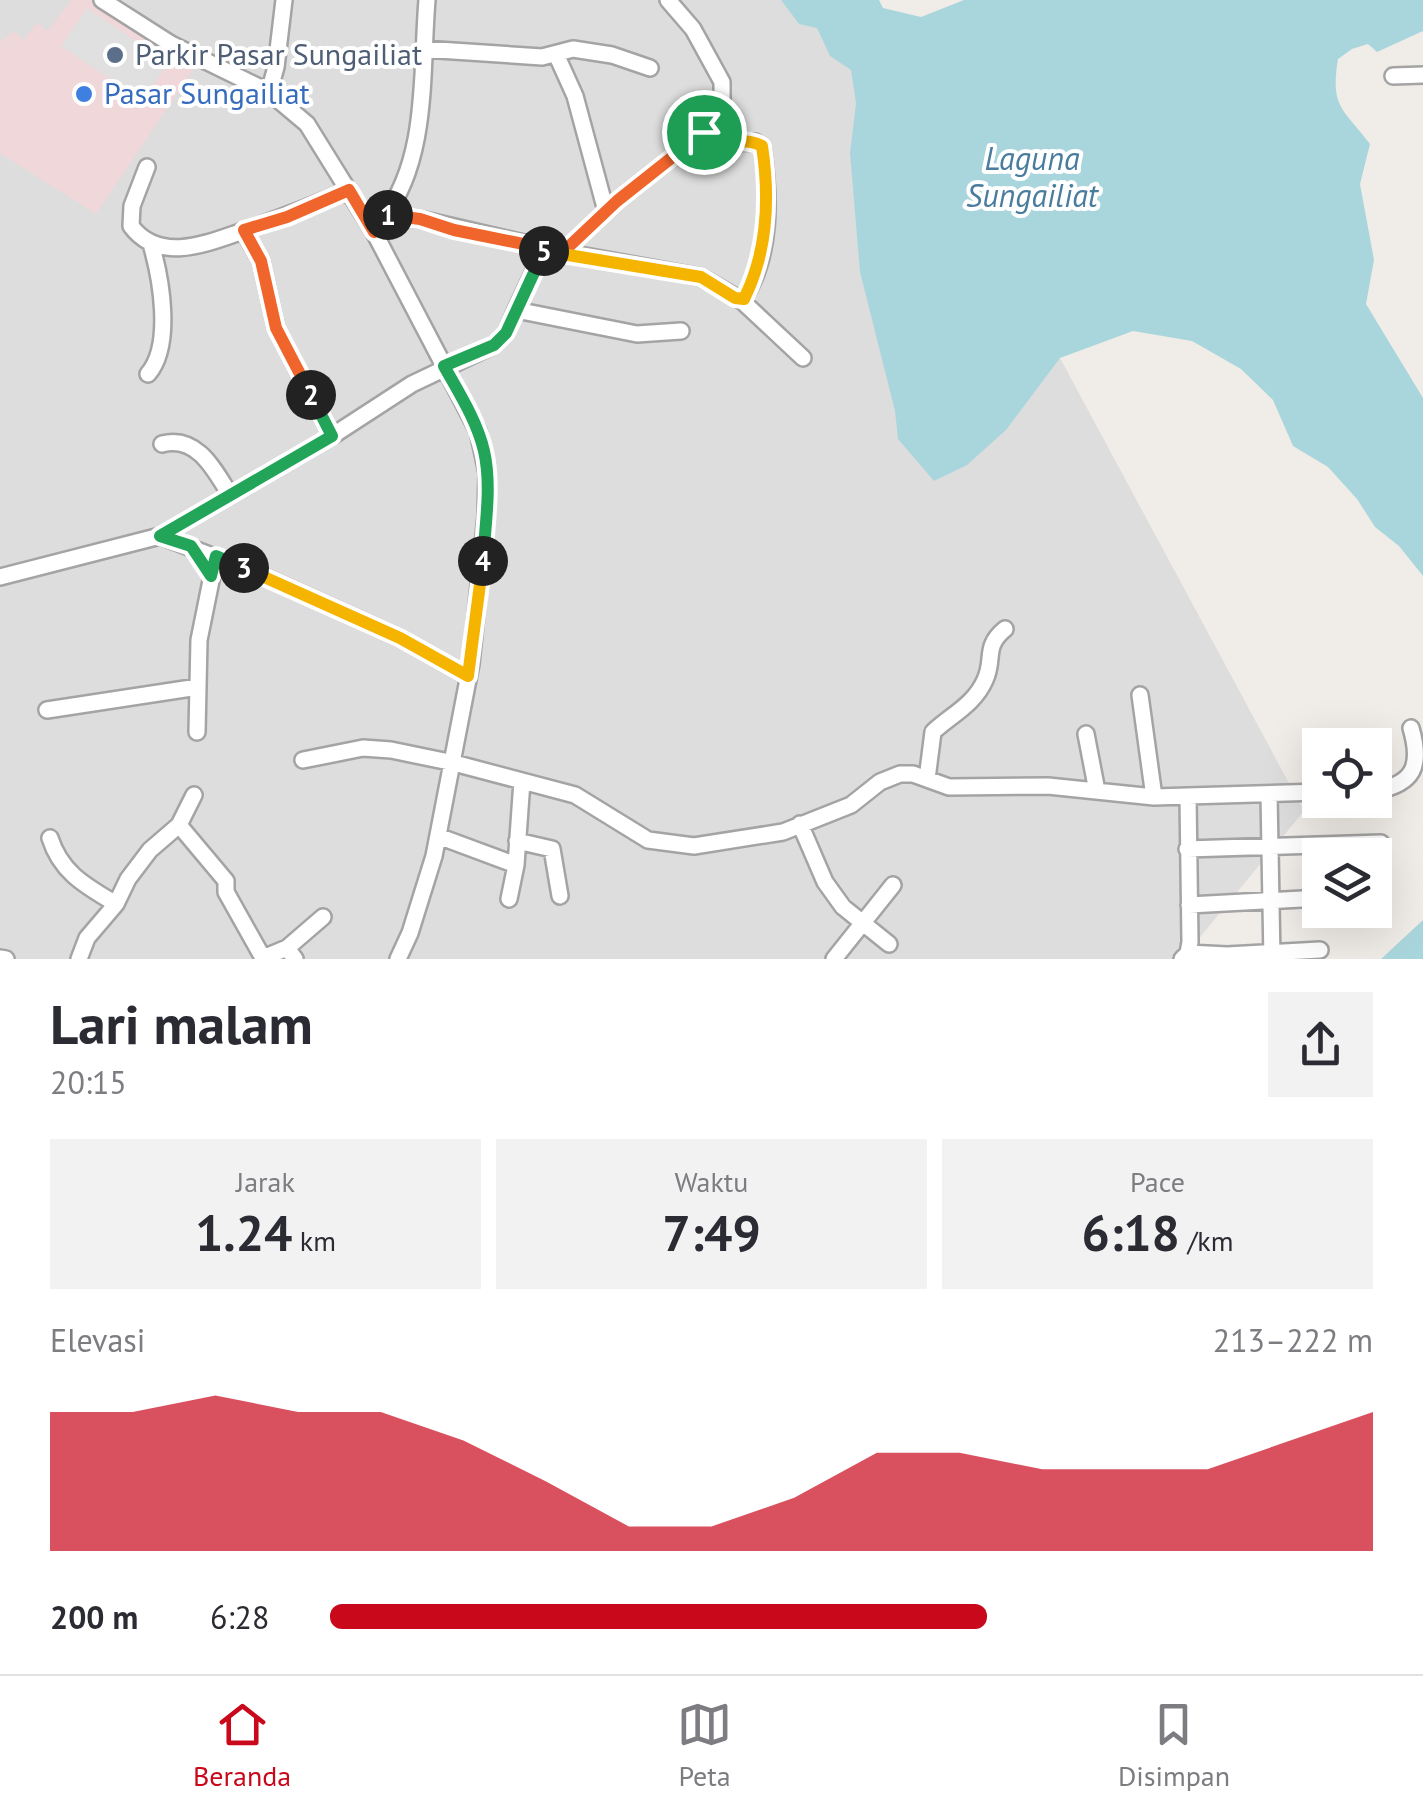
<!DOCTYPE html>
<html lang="id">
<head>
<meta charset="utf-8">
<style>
  :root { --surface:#fff; --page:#f2f2f3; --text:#2b2b33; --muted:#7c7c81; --line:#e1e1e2; --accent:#c9081b }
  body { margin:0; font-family:"PT Sans",sans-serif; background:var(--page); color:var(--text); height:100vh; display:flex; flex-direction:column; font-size:38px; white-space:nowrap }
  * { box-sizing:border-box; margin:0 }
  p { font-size:32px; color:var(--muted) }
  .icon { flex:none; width:55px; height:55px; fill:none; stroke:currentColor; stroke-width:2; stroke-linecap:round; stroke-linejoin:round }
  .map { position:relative; height:959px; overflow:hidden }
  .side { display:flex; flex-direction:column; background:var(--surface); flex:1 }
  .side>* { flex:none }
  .fabs { position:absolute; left:1302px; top:728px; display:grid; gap:20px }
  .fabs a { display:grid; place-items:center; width:90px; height:90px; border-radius:0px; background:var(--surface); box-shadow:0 10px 40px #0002; font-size:50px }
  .pin { position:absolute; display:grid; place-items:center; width:85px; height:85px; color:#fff; margin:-42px; border:5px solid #fff; border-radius:50%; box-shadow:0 2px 10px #0007 }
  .km { position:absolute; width:50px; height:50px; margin:-25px; border-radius:50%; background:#222; color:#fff; font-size:28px; line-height:50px; text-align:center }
  .round { display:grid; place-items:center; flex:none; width:105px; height:105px; border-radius:0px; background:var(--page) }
  .summary { display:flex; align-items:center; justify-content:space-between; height:170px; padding:0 50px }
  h1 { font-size:55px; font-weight:700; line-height:75px }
  .figures { display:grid; grid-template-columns:repeat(3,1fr); gap:15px; height:170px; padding:10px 50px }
  .figures div { display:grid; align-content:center; border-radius:0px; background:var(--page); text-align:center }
  .figures b { font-size:50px; font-weight:700 }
  .figures small { font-size:28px; font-weight:400 }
  .figures p { font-size:28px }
  .chart { height:280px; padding:20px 50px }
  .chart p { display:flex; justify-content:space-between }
  .chart svg { width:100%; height:180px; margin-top:10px; fill:var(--accent); opacity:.7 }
  ul { padding:0 50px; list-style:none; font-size:32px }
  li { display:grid; grid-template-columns:160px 120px 1fr; align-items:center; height:75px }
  li i { height:25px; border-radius:12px; background:var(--accent) }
  .tab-bar { display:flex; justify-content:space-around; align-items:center; height:140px; border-top:2px solid var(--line); background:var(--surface); font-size:28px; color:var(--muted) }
  .tab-bar a { display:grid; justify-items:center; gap:5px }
  .tab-bar .active { color:var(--accent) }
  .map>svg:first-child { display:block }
</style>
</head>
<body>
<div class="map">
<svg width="1423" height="959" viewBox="0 0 1423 959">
  <rect width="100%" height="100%" fill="#f0ece7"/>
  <path fill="#dedddd" d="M0 0H812L1060 358 1304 811 1182 959H0Z"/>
  <path fill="#f0d7d9" d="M71 0H101L201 58 96 214 0 153V42L14 31 23 40 37 23 48 31Z"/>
  <path fill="#e0e0e0" d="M87 8 168 63 143 101 61 46Z"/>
  <path fill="#a9d6dc" d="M781 0H879L883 8 921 17 964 0H1423V31L1377 52 1368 44 1352 49 1338 59C1330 108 1343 108 1370 144L1360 184 1374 260 1366 304 1423 398V576L1399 546 1375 527 1357 499 1328 467 1293 446 1273 400 1241 369 1192 341 1133 331 1060 358 1006 430 967 465 934 481 898 439 895 411 860 272 850 153 856 103 851 70 830 56 817 28 799 24Z
    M1423 920V959H1381Z"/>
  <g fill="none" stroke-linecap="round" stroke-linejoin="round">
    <defs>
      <path id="minor" d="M102 0 171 44 269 92 307 124 374 232 478 431 487 473 486 516 471 664 434 856 410 933 398 959
        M423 49 542 57 573 49 612 55 650 68
        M556 54 575 96 606 211
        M1393 76 1423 75
        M269 92 276 67 284 0
        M147 167 132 206 131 226C160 265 210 242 246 230 281 218 315 205 349 190
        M385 215 420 219 563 252 701 277 742 301C772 256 770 197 762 146L755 142 724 143 704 131
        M383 218C429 159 421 71 427 0
        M244 231 261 261 276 328 332 436
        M563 252 617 201 709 128 722 101V82L693 29 668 0
        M742 301 803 358
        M516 310 545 248
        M148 374C173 345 161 278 151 244
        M162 444C197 435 214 469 230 495
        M160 536 249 570 400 638 468 676
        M0 577 160 536 332 436 412 384 494 345 506 333 516 310 637 334 681 331
        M1140 695 1154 797
        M47 710 198 687
        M197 732 199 640 216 556
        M1086 734 1097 791
        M303 760 363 748 391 750 454 763 575 795 648 840 694 846 783 832 851 805 880 782 900 774H913L949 787 1048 786 1154 797 1320 792
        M927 779 933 732C951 715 974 705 985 680 995 659 983 647 1005 629
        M1375 791C1414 784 1422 766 1411 728
        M1269 794 1272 959
        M800 824 825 882 843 907 889 944
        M179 825 194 795
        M438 836 516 865
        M50 838C61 873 86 886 116 904
        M517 841 552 849 560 896
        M1187 849 1381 843
        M509 899 516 865 522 781
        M1189 905 1320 898
        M1188 953 1227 955 1320 950
        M0 958 6 959
        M79 959 87 938 116 904 128 879 150 850 179 825 226 881V892L263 958 287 948
        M295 959 287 948 323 917
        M834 959 893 885
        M1182 959 1188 953 1190 942 1188 796"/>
    </defs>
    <use href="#minor" stroke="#a4a4a4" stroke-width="20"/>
    <use href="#minor" stroke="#fff" stroke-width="15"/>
  </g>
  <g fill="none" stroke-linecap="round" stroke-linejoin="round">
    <defs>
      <path id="split-1" d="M388 215 420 219 454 230 563 252 617 201 704 132"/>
      <path id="split-2" d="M311 395 276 328 261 261 244 230 287 217 349 190 374 232 385 215H388"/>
      <path id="split-3" d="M244 568 216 556 211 576 191 546 160 536 332 436 311 395"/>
      <path id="split-4" d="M244 568 400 638 468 676 483 561"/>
      <path id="split-5" d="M483 561C485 525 492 486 484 451 477 421 459 393 444 366L494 345 506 333 544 251"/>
      <path id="split-6" d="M544 251 701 277 735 298 744 299C768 251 770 199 762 146 745 136 731 148 704 132"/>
    </defs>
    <use href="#split-1" stroke="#fff" stroke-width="20"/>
    <use href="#split-2" stroke="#fff" stroke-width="20"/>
    <use href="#split-3" stroke="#fff" stroke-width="20"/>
    <use href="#split-4" stroke="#fff" stroke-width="20"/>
    <use href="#split-5" stroke="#fff" stroke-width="20"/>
    <use href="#split-6" stroke="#fff" stroke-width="20"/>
    <use href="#split-1" stroke="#f0652b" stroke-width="12"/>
    <use href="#split-2" stroke="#f0652b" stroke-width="12"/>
    <use href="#split-3" stroke="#22a559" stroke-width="12"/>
    <use href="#split-4" stroke="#f5b400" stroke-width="12"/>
    <use href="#split-5" stroke="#22a559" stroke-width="12"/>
    <use href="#split-6" stroke="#f5b400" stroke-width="12"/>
  </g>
  <circle fill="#5c6f8a" stroke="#fff" stroke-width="4" cx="115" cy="55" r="10"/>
  <circle fill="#3f7fe0" stroke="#fff" stroke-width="4" cx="84" cy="94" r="10"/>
  <g text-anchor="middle" stroke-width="8" stroke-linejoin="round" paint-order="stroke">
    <g font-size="30" fill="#4e5e75" stroke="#fff" text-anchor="start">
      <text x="135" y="65">Parkir Pasar Sungailiat</text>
    </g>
    <g font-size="30" fill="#366cbe" stroke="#fff" text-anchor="start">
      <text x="104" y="104">Pasar Sungailiat</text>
    </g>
    <g font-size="32" font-style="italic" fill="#497c9d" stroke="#fff">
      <text x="1032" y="170">Laguna<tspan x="1032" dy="37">Sungailiat</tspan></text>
    </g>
  </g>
</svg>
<div class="fabs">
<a><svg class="icon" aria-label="locate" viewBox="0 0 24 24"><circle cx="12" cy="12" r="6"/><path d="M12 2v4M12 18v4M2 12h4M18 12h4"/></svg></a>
<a><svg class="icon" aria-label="layers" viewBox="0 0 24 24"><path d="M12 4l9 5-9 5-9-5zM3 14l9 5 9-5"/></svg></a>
</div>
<div class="pin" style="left:704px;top:132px;background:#1e9e55"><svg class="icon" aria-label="arrive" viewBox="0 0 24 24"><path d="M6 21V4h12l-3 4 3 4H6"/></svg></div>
<b class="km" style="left:388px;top:215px">1</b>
<b class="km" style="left:311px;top:395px">2</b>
<b class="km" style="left:244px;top:568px">3</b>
<b class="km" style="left:483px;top:561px">4</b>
<b class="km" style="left:544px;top:251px">5</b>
</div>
<section class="side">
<div class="summary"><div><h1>Lari malam</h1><p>20:15</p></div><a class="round"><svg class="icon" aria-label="share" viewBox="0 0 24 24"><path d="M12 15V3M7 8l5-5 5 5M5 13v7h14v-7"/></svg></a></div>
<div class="figures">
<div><p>Jarak</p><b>1.24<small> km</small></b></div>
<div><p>Waktu</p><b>7:49</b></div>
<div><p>Pace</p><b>6:18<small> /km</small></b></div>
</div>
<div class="chart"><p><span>Elevasi</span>213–222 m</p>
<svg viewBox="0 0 160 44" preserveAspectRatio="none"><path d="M0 44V10L10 10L20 6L30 10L40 10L50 17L60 27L70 38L80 38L90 31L100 20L110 20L120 24L130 24L140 24L150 17L160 10V44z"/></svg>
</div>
<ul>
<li><b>200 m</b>6:28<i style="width:63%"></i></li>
</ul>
</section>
<nav class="tab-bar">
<a class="active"><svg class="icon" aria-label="home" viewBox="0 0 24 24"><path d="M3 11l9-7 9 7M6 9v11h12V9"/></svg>Beranda</a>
<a><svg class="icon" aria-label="map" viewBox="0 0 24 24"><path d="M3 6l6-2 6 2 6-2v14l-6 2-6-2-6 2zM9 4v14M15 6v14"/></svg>Peta</a>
<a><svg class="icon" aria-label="saved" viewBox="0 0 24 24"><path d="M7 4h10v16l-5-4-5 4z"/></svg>Disimpan</a>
</nav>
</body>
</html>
